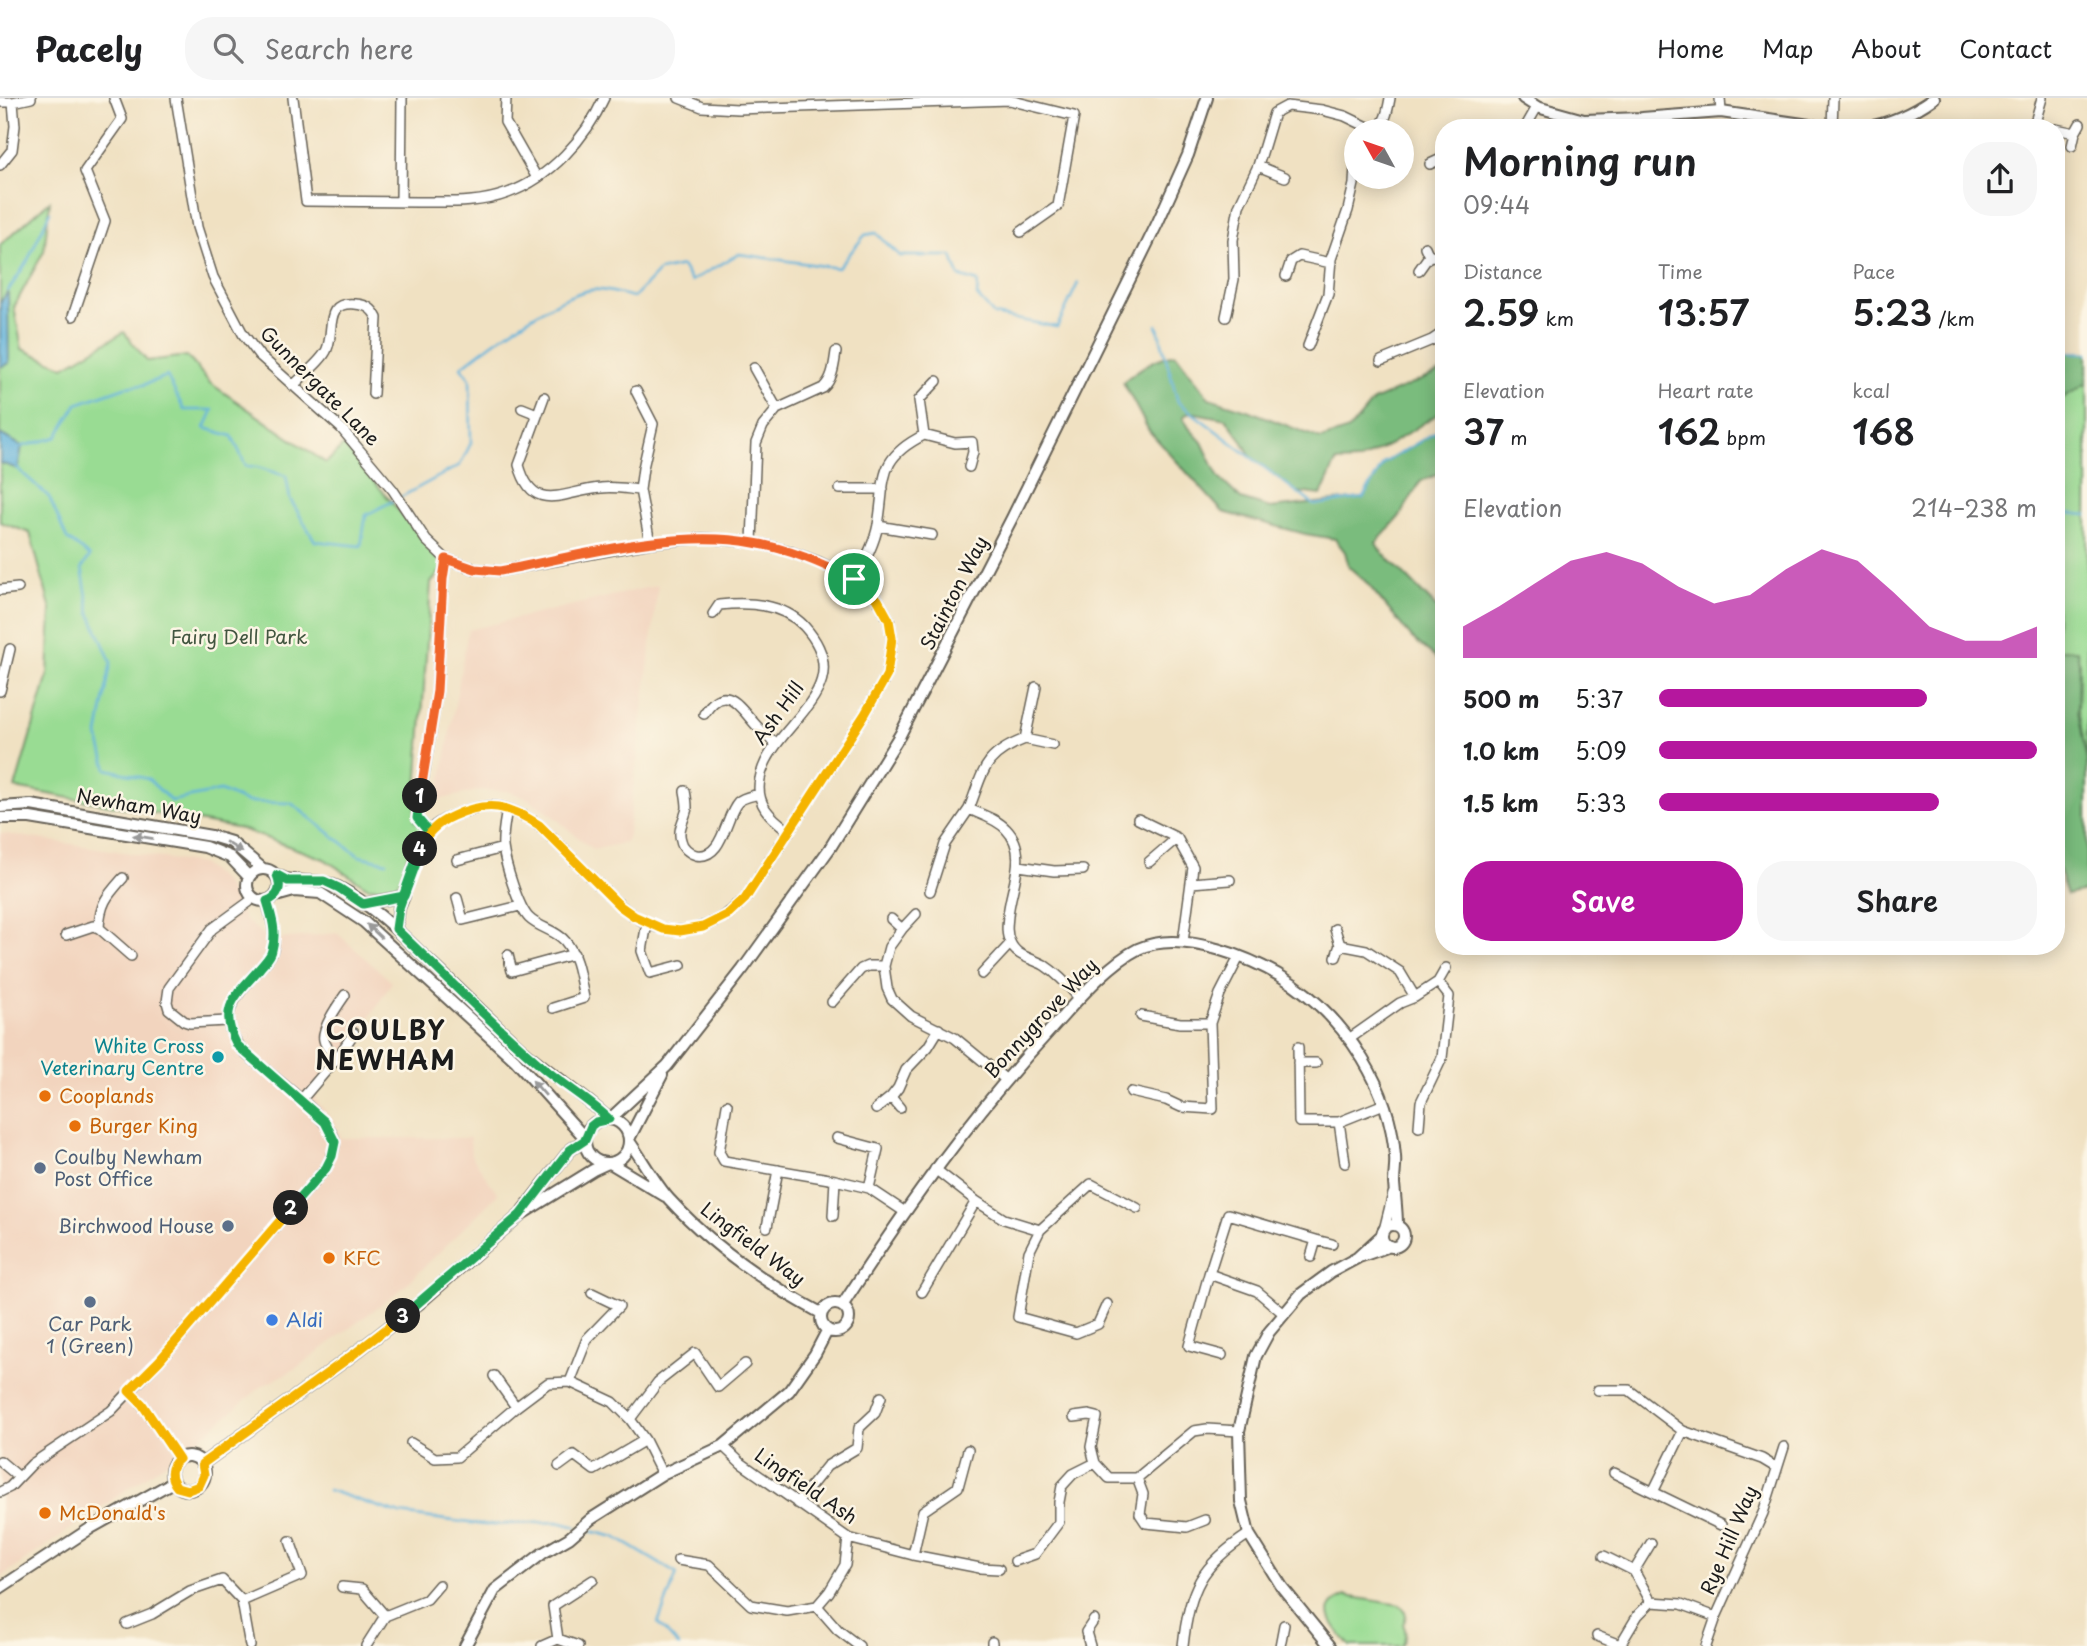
<!DOCTYPE html>
<html lang="en">
<head>
<meta charset="utf-8">
<style>
  :root { --surface:#fff; --page:#f6f6f6; --text:#202124; --muted:#757577; --line:#e0e0e0; --accent:#b5179e }
  body { margin:0; font-family:"Playpen Sans",sans-serif; background:var(--page); color:var(--text); height:100vh; display:flex; flex-direction:column; font-size:26px; white-space:nowrap }
  * { box-sizing:border-box; margin:0 }
  p { font-size:23px; color:var(--muted) }
  .icon { flex:none; width:38px; height:38px; fill:none; stroke:currentColor; stroke-width:2; stroke-linecap:round; stroke-linejoin:round }
  .map { position:relative; flex:1; overflow:hidden }
  .details { position:absolute; left:1435px; top:21px; width:630px; height:836px; display:flex; flex-direction:column; background:var(--surface); border-radius:28px; box-shadow:0 4px 18px #0003 }
  .details>* { flex:none }
  .needle { width:46px; rotate:310deg }
  .controls { position:absolute; left:1344px; top:21px; display:grid; gap:14px }
  .controls a { display:grid; place-items:center; width:70px; height:70px; border-radius:50%; background:var(--surface); box-shadow:0 4px 18px #0003; font-size:35px }
  .pin { position:absolute; display:grid; place-items:center; width:60px; height:60px; color:#fff; margin:-30px; border:4px solid #fff; border-radius:50%; box-shadow:0 2px 7px #0007 }
  .km { position:absolute; width:35px; height:35px; margin:-18px; border-radius:50%; background:#222; color:#fff; font-size:19px; line-height:35px; text-align:center }
  .round { display:grid; place-items:center; flex:none; width:74px; height:74px; border-radius:28px; background:var(--page) }
  .head { display:flex; align-items:center; justify-content:space-between; height:119px; padding:0 28px }
  h1 { font-size:38px; font-weight:600; line-height:52px }
  .stats { display:grid; grid-template-columns:repeat(3,1fr); gap:10px; height:119px; padding:7px 28px }
  .stats div { display:grid; align-content:center }
  .stats b { font-size:35px; font-weight:600 }
  .stats small { font-size:19px; font-weight:400 }
  .stats p { font-size:19px }
  .chart { height:196px; padding:14px 28px }
  .chart p { display:flex; justify-content:space-between }
  .chart svg { width:100%; height:126px; margin-top:7px; fill:var(--accent); opacity:.7 }
  .primary-button { display:flex; gap:14px; margin-top:auto; padding:14px 28px }
  .primary-button a { flex:1; height:80px; border-radius:28px; background:var(--accent); color:#fff; font-size:28px; font-weight:600; line-height:80px; text-align:center }
  .primary-button a+a { background:var(--page); color:var(--text) }
  ul { padding:0 28px; list-style:none; font-size:23px }
  li { display:grid; grid-template-columns:112px 84px 1fr; align-items:center; height:52px }
  li i { height:18px; border-radius:9px; background:var(--accent) }
  header { display:flex; align-items:center; gap:42px; box-sizing:border-box; height:98px; padding:0 35px; background:var(--surface); border-bottom:2px solid var(--line) }
  header strong { font-size:33px }
  nav { display:flex; gap:38px; margin-inline-start:auto; font-size:24px }
  .search { width:490px; height:63px; background:var(--page); display:flex; align-items:center; gap:18px; box-sizing:border-box; padding:0 24px; border-radius:28px; color:var(--muted); font-size:26px }
  .map>svg:first-child { display:block }
</style>
</head>
<body>
<header>
<strong>Pacely</strong>
<div class="search"><svg class="icon" aria-label="search" viewBox="0 0 24 24"><circle cx="10" cy="10" r="6"/><path d="M15 15l6 6"/></svg>Search here</div>
<nav><a>Home</a><a>Map</a><a>About</a><a>Contact</a></nav>
</header>
<div class="map">
<svg width="2087" height="1548" viewBox="0 0 2087 1548">
  <rect width="100%" height="100%" fill="#fcf5e5"/>
  <filter id="ink" filterUnits="userSpaceOnUse"><feTurbulence type="fractalNoise" baseFrequency=".0143" numOctaves="2"/><feDisplacementMap in="SourceGraphic" scale="14" xChannelSelector="R" yChannelSelector="G"/><feConvolveMatrix kernelMatrix="1 2 1 2 8 2 1 2 1" color-interpolation-filters="sRGB"/></filter>
  <filter id="wash" filterUnits="userSpaceOnUse"><feTurbulence type="fractalNoise" baseFrequency=".00686" numOctaves="4" result="noise"/><feDisplacementMap in="SourceGraphic" scale="28" xChannelSelector="R" yChannelSelector="G"/><feGaussianBlur stdDeviation="1.57" result="paint"/><feColorMatrix in="noise" values="0 0 0 0 0 0 0 0 0 0 0 0 0 0 0 0 0 1.4 0 .05"/><feComposite in="paint" operator="in"/></filter>
  <g filter="url(#wash)">
    <rect width="100%" height="100%" fill="#f0e1c2"/>
    <path fill="#f2d4be" d="M658 487 627 744 593 752 548 714 525 699 506 693 481 692 438 702 468 532Z
      M0 735 201 766 224 784 245 822 270 842 337 835 392 884 351 949 315 995V1001L336 1026 341 1040H470L471 1057 498 1096 402 1191 295 1271 261 1289 194 1345 0 1480Z"/>
    <path fill="#99dc93" stroke="#5a7c58" stroke-width="2" d="M50 103 44 153 14 209 22 251 64 269 124 234 147 263 187 258 210 285 326 365 344 347 445 468 431 485 415 722 424 732 395 791 367 789 324 761 241 731 15 690 48 577 51 512 30 435 0 424V147Z
      M2087 285V664L2078 613 2079 564 2076 552H2056V304Z
      M1346 1498 1400 1507C1406 1513 1408 1518 1403 1526 1407 1534 1406 1540 1401 1548H1350C1343 1539 1323 1519 1331 1508 1334 1503 1341 1500 1346 1498Z"/>
    <path fill="#7abc7d" stroke="#4b6c4c" stroke-width="2" d="M2064 254 2087 255V285L2056 304V260Z
      M1176 256 1209 300 1250 313 1321 341 1349 332 1373 303 1444 272V312L1391 346 1358 363 1336 364 1321 397 1297 394 1251 359 1241 341 1226 321 1190 314 1183 319 1189 330 1202 344 1219 380 1241 401 1270 410 1363 400 1384 365 1444 329V374L1421 383 1400 418 1376 445 1380 452 1444 517V566L1412 540 1366 484 1349 469 1345 454 1335 441 1305 436 1223 414 1149 333 1123 284C1138 271 1156 259 1176 256Z
      M2056 552H2077L2079 564 2078 613 2087 664V793L2067 797 2056 764Z"/>
    <path fill="#60b2db" stroke="#3e677c" stroke-width="2" d="M8 193 9 265 0 269V205Z
      M0 336 22 348 18 371 0 365Z"/>
    <g fill="none" stroke-linecap="round" stroke-linejoin="round">
      <path stroke="#60b2db" stroke-width="2.5" d="M8 193 27 164 50 114
        M1157 227 1178 304 1314 407 1363 400 1384 365 1444 329
        M2056 260 2064 254 2087 255
        M20 349 57 339 77 306 125 289 143 287 167 278 184 312H213L205 330 232 338 246 368 258 369 286 378 290 401 315 443 361 448 366 417 395 402
        M17 370 49 399 67 441 90 458 82 470 90 515 111 564 98 637 107 671 148 681 171 703 220 693 246 704 291 705 359 758 387 764
        M401 399 460 367 471 345 470 281 461 269C490 246 556 197 591 192 604 190 621 197 634 199L659 173 682 168 691 183 739 156 838 170 865 137 876 135 900 158H952L959 178 978 184 977 198 994 217 1057 229 1078 185
        M2056 414 2087 417
        M328 1392 400 1416 485 1427 558 1424 576 1429
        M586 1432 615 1439 677 1476 658 1525 679 1548"/>
    </g>
  </g>
  <g filter="url(#ink)">
    <g fill="none" stroke-linecap="round" stroke-linejoin="round">
      <defs>
        <path id="minor" d="M176 0 197 129 213 179 243 236 259 257 341 330 393 392 426 442 446 461 475 471 500 473 650 445 703 440 752 444 786 452 819 464 854 481 878 502 889 522 892 540 887 577 865 616 745 801C706 838 663 845 620 807 610 799 602 790 593 781 575 763 557 745 539 727 507 706 488 702 453 718 444 721 432 728 427 736 415 754 411 778 404 798
          M293 0 306 103C343 103 381 104 418 104 448 104 479 106 508 95 550 80 586 40 604 0
          M506 0 505 24 537 80
          M679 0 702 9 738 11 1009 2 1074 18 1058 108 1021 134
          M1720 0 1721 14
          M0 4H13L31 0
          M2033 28 2048 30
          M1525 30 1537 9
          M1832 30 1833 0
          M2031 30 2036 21 2042 0
          M2056 31 2075 35
          M2072 48 2075 35 2080 26
          M1430 66 1443 60 1444 54
          M0 67 12 52 15 28 13 4
          M1258 68 1285 79
          M401 104 402 0
          M1429 158 1444 159
          M1419 172 1429 158 1425 149
          M1286 178 1291 163 1299 158 1331 165
          M73 218 105 123 85 73 122 21 114 0
          M1226 219 1234 181 1233 142 1239 108 1258 68 1274 15 1287 8 1322 12 1345 18 1374 32C1386 27 1388 11 1390 0
          M1308 248 1328 196 1331 161 1348 112 1354 86 1356 49
          M1381 263 1432 242 1444 234
          M754 270 777 311
          M293 288C302 278 323 262 327 251 335 232 323 203 355 206 367 207 372 210 377 220L373 296
          M636 293 653 326 643 370 640 392
          M544 299 519 367C533 418 564 393 601 390 614 388 628 391 640 392L650 445
          M522 310 537 316
          M924 337 919 302 937 283
          M840 391H883
          M878 428 932 437
          M752 444 756 345 763 328 777 311 823 290C833 281 834 267 836 254
          M854 481C865 464 874 447 878 427 886 381 876 361 924 337L955 345 972 344 973 354 969 369
          M0 492 18 490
          M713 516 719 507C749 504 782 505 804 528 863 593 769 626 760 681 755 706 770 719 789 733
          M0 593 10 551
          M704 616C725 583 739 608 755 626 761 633 769 640 776 646
          M1025 641 1053 647
          M685 693C686 698 687 705 687 710 685 721 677 731 681 742 682 749 689 755 696 757 723 762 725 718 738 704 743 699 752 698 759 696
          M507 711C505 723 502 736 503 749 505 765 518 809 529 820 539 830 556 832 565 843 578 858 580 881 584 900L553 910
          M969 711C984 672 983 657 1025 641L1036 589
          M1138 721 1177 740 1193 769 1183 844
          M428 733 417 720 437 593 443 481 446 461
          M457 762 503 750
          M1149 764 1177 740
          M1019 768 1054 773 1083 772
          M1191 785 1230 782
          M930 793 945 746 969 711C980 716 997 721 1006 731 1030 755 1010 790 1008 818 1007 827 1006 836 1010 844 1016 859 1032 860 1044 867 1058 876 1069 888 1079 900
          M457 800 463 822 520 808
          M891 821 902 831 889 849 884 868 887 890 892 901 911 918 955 940 1005 981
          M647 825 642 853 650 875 681 867
          M99 830C100 805 107 798 123 780
          M902 831 916 816
          M1335 831 1340 847 1336 859
          M66 837 93 828 99 830 131 858
          M1340 847 1366 852 1400 874 1415 899
          M508 857 512 873 574 856
          M982 876 1010 846
          M1438 884 1446 870
          M832 904 861 871 868 868H884
          M1141 918 1180 925H1210
          M227 923 190 925 184 923 169 911 167 904 169 890 212 831 249 804
          M1349 941 1400 905 1415 899 1438 884 1449 898 1442 960 1421 1004 1419 1029
          M1298 949 1299 1024H1339L1384 1006
          M337 960C333 955 325 949 324 942 321 931 338 907 345 897
          M1298 965H1316
          M1131 994 1166 1002 1181 1009 1213 1011 1210 925 1220 896 1239 859
          M301 1002 337 960 354 935
          M727 1007 719 1054 724 1063 835 1082 869 1090 905 1114
          M900 1010 891 999 898 990 906 972 928 949 939 931
          M876 1011 891 999
          M1339 1024 1345 1065
          M837 1040 878 1051 869 1090
          M935 1071 976 1103 1004 1121 1040 1132 1029 1154 1018 1219 1076 1235 1098 1226 1107 1206
          M833 1118 835 1082
          M767 1129 778 1072
          M1040 1132 1091 1086 1137 1110
          M1384 1132 1393 1096
          M1316 1142 1332 1146
          M1209 1176 1189 1248 1222 1257
          M922 1194 976 1103
          M1283 1215 1257 1193 1209 1176 1228 1116 1316 1142 1311 1159
          M494 1278 516 1309
          M570 1284 587 1241 619 1208 592 1195
          M1598 1292H1629L1683 1333 1762 1361 1777 1370
          M129 1293 142 1306 179 1361
          M1074 1319 1089 1317 1097 1319 1091 1349 1095 1365
          M630 1321 658 1284 695 1255 718 1289 745 1266
          M1683 1333 1653 1394 1721 1427
          M411 1345 435 1360 457 1359 516 1309 548 1285 570 1284 613 1304 630 1321 645 1342 662 1376
          M723 1348 741 1365 848 1440 913 1457 980 1470 999 1471
          M0 1363 19 1379
          M559 1368 574 1357 594 1372 645 1342
          M1614 1375 1653 1394
          M1137 1380 1143 1396 1140 1416 1146 1425 1187 1429 1205 1422
          M0 1394 10 1389 32 1366 111 1313 159 1263 326 1070C330 1062 335 1053 335 1044 332 1021 266 973 246 956 214 921 231 904 257 873 263 867 271 860 273 851 276 834 272 820 266 803
          M797 1405 827 1368 857 1350 859 1330 875 1315 881 1299
          M913 1457 923 1413 958 1389 968 1352
          M1604 1458 1634 1473 1651 1504
          M678 1462 709 1467 751 1507 787 1513 817 1508 829 1494 845 1467 848 1440
          M1015 1463 1035 1456 1059 1424V1404L1062 1388 1073 1376 1095 1365 1109 1380H1137L1194 1333 1207 1331 1239 1333
          M1634 1473 1651 1445
          M342 1489 362 1491 385 1518
          M242 1503 302 1477 290 1443
          M817 1508 838 1532 859 1548
          M127 1526 152 1516 190 1493 222 1482 242 1503 250 1548
          M1597 1538 1620 1547 1638 1517 1651 1504 1681 1506 1716 1519
          M558 1541 553 1508 593 1482
          M366 1548 385 1518 427 1501 439 1487
          M542 1548 558 1541 578 1548
          M992 1548V1544
          M1090 1548 1086 1534 1094 1522
          M1183 1548C1189 1491 1201 1467 1249 1436
          M1280 1548 1284 1527
          M1706 1548 1716 1519 1763 1415 1784 1349"/>
        <path id="tertiary" d="M1523 0 1537 9 1584 22 1642 20 1721 14 1830 30
          M1863 30C1889 26 1913 15 1934 0
          M0 709 31 707 211 738 231 744 263 771
          M0 720H30L205 749 230 759 249 779
          M247 787a16 16 0 1 1 32 0a16 16 0 1 1-32 0Z
          M277 777C296 788 315 778 338 789 371 806 399 834 425 859 455 887 484 916 514 944 544 972 579 993 609 1021
          M276 798 294 793 320 795 364 824 515 962 585 1040
          M363 806 404 798
          M396 831 399 810 404 798
          M610 1021 667 968 743 871 830 750 900 637 1012 420 1157 126 1188 57 1207 0
          M585 1043a22 22 0 1 1 44 0a22 22 0 1 1-44 0Z
          M629 1041 662 977
          M629 1043C642 1061 654 1084 669 1101 711 1147 767 1186 821 1215
          M610 1065 665 1098
          M523 1112 570 1052 585 1042
          M1382 1138a11 11 0 1 1 22 0a11 11 0 1 1-22 0Z
          M1359 1159 1390 1148
          M821 1220a14 14 0 1 1 28 0a14 14 0 1 1-28 0Z
          M842 1208C907 1108 972 1017 1053 929 1076 904 1108 866 1138 851 1182 830 1256 861 1293 886 1348 925 1390 990 1395 1058 1396 1067 1394 1076 1394 1085 1395 1099 1397 1113 1397 1127
          M171 1375a17 17 0 1 1 34 0a17 17 0 1 1-34 0Z
          M202 1366 354 1256 421 1204 520 1117 593 1072 606 1066
          M0 1490 91 1430 173 1384
          M465 1548 495 1492 543 1455 569 1440 591 1421 662 1376 723 1348 789 1293 815 1256 827 1233
          M1330 1548 1282 1489 1249 1436 1241 1403 1239 1333 1256 1258 1269 1234 1301 1196 1331 1174 1357 1160 1382 1137"/>
      </defs>
      <use href="#minor" stroke="#666156" stroke-width="12"/>
      <use href="#tertiary" stroke="#666156" stroke-width="14"/>
      <use href="#minor" stroke="#fff" stroke-width="9"/>
      <use href="#tertiary" stroke="#fff" stroke-width="10"/>
    </g>
    <defs><path id="oneway-solid" d="M-6-.8H1V-3.2L6.5 0L1 3.2V.8H-6Z" transform="scale(1.75)"/></defs>
    <g fill="#999">
      <use href="#oneway-solid" transform="translate(143 739) rotate(-171)"/>
      <use href="#oneway-solid" transform="translate(234 749) rotate(32)"/>
      <use href="#oneway-solid" transform="translate(374 833) rotate(-137)"/>
      <use href="#oneway-solid" transform="translate(539 990) rotate(-131)"/>
    </g>
  </g>
  <g fill="none" stroke-linecap="round" stroke-linejoin="round" filter="url(#ink)">
    <defs>
      <path id="split-1" d="M420 698 437 593 443 481 446 461 475 471 500 473C578 458 675 430 754 445 789 451 821 465 854 481"/>
      <path id="split-2" d="M291 1110 326 1070 332 1058 335 1044 325 1024 237 947C217 909 236 898 260 870 264 865 271 859 272 852 277 835 272 819 267 803 279 799 282 789 277 777L288 783H324L339 790 363 806 404 798 428 733 417 720 420 698"/>
      <path id="split-3" d="M291 1110 159 1263 129 1293 142 1306 179 1361C169 1369 169 1379 177 1389L188 1392 199 1388 204 1377 202 1366 354 1256 403 1218"/>
      <path id="split-4" d="M403 1218 520 1117 570 1052 585 1042 591 1028 596 1024 609 1021C588 1001 563 987 541 968 491 925 444 877 396 831L399 810 420 751"/>
      <path id="split-5" d="M420 751C426 735 437 725 453 718 488 702 508 707 539 727L620 808 634 818 663 831 680 833 703 829 729 816 745 801 865 616 887 577 892 540 889 522 878 502 854 481"/>
    </defs>
    <use href="#split-1" stroke="#fff" stroke-width="14"/>
    <use href="#split-2" stroke="#fff" stroke-width="14"/>
    <use href="#split-3" stroke="#fff" stroke-width="14"/>
    <use href="#split-4" stroke="#fff" stroke-width="14"/>
    <use href="#split-5" stroke="#fff" stroke-width="14"/>
    <use href="#split-1" stroke="#f0652b" stroke-width="9"/>
    <use href="#split-2" stroke="#22a559" stroke-width="9"/>
    <use href="#split-3" stroke="#f5b400" stroke-width="9"/>
    <use href="#split-4" stroke="#22a559" stroke-width="9"/>
    <use href="#split-5" stroke="#f5b400" stroke-width="9"/>
  </g>
  <circle fill="#0f9aa8" stroke="#fcf5e5" stroke-width="2.5" cx="218" cy="959" r="7"/>
  <g fill="#e8710a" stroke="#fcf5e5" stroke-width="2.5">
    <circle cx="45" cy="998" r="7"/>
    <circle cx="75" cy="1028" r="7"/>
    <circle cx="329" cy="1160" r="7"/>
    <circle cx="45" cy="1415" r="7"/>
  </g>
  <g fill="#5c6f8a" stroke="#fcf5e5" stroke-width="2.5">
    <circle cx="40" cy="1070" r="7"/>
    <circle cx="228" cy="1128" r="7"/>
    <circle cx="90" cy="1204" r="7"/>
  </g>
  <circle fill="#3f7fe0" stroke="#fcf5e5" stroke-width="2.5" cx="272" cy="1222" r="7"/>
  <g text-anchor="middle" stroke-width="5" stroke-linejoin="round" paint-order="stroke">
    <g font-size="19" fill="#1c1c1c" stroke="#fcf5e5">
      <text transform="translate(320 288) rotate(45)" y="7">Gunnergate Lane</text>
      <text transform="translate(954 495) rotate(-63)" y="7">Stainton Way</text>
      <text transform="translate(778 615) rotate(-54)" y="7">Ash Hill</text>
      <text transform="translate(139 708) rotate(10)" y="7">Newham Way</text>
      <text transform="translate(1041 920) rotate(-47)" y="7">Bonnygrove Way</text>
      <text transform="translate(753 1146) rotate(37)" y="7">Lingfield Way</text>
      <text transform="translate(806 1388) rotate(34)" y="7">Lingfield Ash</text>
      <text transform="translate(1729 1442) rotate(-67)" y="7">Rye Hill Way</text>
    </g>
    <g font-size="19" fill="#425640" stroke="#fcf5e5">
      <text x="239" y="546">Fairy Dell Park</text>
    </g>
    <g font-size="19" fill="#0d838f" stroke="#fcf5e5" text-anchor="end">
      <text x="204" y="955">White Cross<tspan x="204" dy="22">Veterinary Centre</tspan></text>
    </g>
    <g font-size="19" fill="#c56008" stroke="#fcf5e5" text-anchor="start">
      <text x="59" y="1005">Cooplands</text>
      <text x="89" y="1035">Burger King</text>
      <text x="343" y="1167">KFC</text>
      <text x="59" y="1422">McDonald's</text>
    </g>
    <g font-size="19" fill="#4e5e75" stroke="#fcf5e5" text-anchor="start">
      <text x="54" y="1066">Coulby Newham<tspan x="54" dy="22">Post Office</tspan></text>
      <text x="214" y="1135" text-anchor="end">Birchwood House</text>
      <text x="90" y="1233" text-anchor="middle">Car Park<tspan x="90" dy="22">1 (Green)</tspan></text>
    </g>
    <g font-size="19" fill="#366cbe" stroke="#fcf5e5" text-anchor="start">
      <text x="286" y="1229">Aldi</text>
    </g>
    <g font-size="26" font-weight="bold" letter-spacing="2" fill="#1c1c1c" stroke="#fcf5e5">
      <text x="386" y="942">COULBY<tspan x="386" dy="30">NEWHAM</tspan></text>
    </g>
  </g>
</svg>
<div class="controls">
<a><svg class="needle" viewBox="-14 -14 28 28"><path d="M0-13l5 13h-10z" fill="#e53935"/><path d="M0 13l5-13h-10z" fill="#757577"/></svg></a>
</div>
<div class="pin" style="left:854px;top:481px;background:#1e9e55"><svg class="icon" aria-label="arrive" viewBox="0 0 24 24"><path d="M6 21V4h12l-3 4 3 4H6"/></svg></div>
<b class="km" style="left:420px;top:698px">1</b>
<b class="km" style="left:291px;top:1110px">2</b>
<b class="km" style="left:403px;top:1218px">3</b>
<b class="km" style="left:420px;top:751px">4</b>
<section class="details">
<div class="head"><div><h1>Morning run</h1><p>09:44</p></div><a class="round"><svg class="icon" aria-label="share" viewBox="0 0 24 24"><path d="M12 15V3M7 8l5-5 5 5M5 13v7h14v-7"/></svg></a></div>
<div class="stats">
<div><p>Distance</p><b>2.59<small> km</small></b></div>
<div><p>Time</p><b>13:57</b></div>
<div><p>Pace</p><b>5:23<small> /km</small></b></div>
</div>
<div class="stats">
<div><p>Elevation</p><b>37<small> m</small></b></div>
<div><p>Heart rate</p><b>162<small> bpm</small></b></div>
<div><p>kcal</p><b>168</b></div>
</div>
<div class="chart"><p><span>Elevation</span>214–238 m</p>
<svg viewBox="0 0 160 44" preserveAspectRatio="none"><path d="M0 44V33L10 26L20 18L30 10L40 7L50 11L60 19L70 25L80 22L90 13L100 6L110 10L120 21L130 33L140 38L150 38L160 33V44z"/></svg>
</div>
<ul>
<li><b>500 m</b>5:37<i style="width:71%"></i></li>
<li><b>1.0 km</b>5:09<i style="width:100%"></i></li>
<li><b>1.5 km</b>5:33<i style="width:74%"></i></li>
</ul>
<div class="primary-button"><a>Save</a><a>Share</a></div>
</section>
</div>
</body>
</html>
